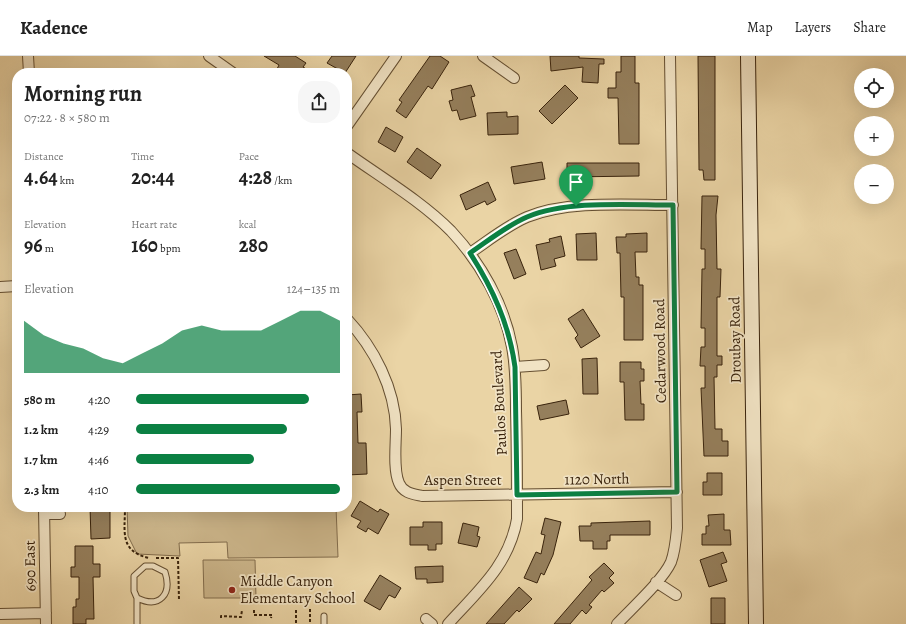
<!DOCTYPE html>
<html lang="en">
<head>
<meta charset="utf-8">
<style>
  :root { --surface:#fff; --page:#f6f6f6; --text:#222; --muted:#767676; --line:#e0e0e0; --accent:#0b8043 }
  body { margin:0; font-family:Alegreya,serif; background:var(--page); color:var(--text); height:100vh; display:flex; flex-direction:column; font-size:15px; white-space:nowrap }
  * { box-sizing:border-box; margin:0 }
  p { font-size:13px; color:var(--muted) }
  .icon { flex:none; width:22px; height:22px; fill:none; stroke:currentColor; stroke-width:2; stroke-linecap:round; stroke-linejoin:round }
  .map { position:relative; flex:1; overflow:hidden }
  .panel { position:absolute; left:12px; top:12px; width:340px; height:444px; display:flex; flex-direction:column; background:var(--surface); border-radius:16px; box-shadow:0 4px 16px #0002 }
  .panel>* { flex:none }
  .controls { position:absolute; left:854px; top:12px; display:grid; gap:8px }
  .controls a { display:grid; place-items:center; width:40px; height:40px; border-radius:50%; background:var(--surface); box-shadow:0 4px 16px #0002; font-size:20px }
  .pin { position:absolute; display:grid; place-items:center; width:34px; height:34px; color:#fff; margin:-41px -17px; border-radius:50% 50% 50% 0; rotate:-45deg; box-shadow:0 0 4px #0007 }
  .pin .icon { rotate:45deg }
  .round { display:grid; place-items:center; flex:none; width:42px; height:42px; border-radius:16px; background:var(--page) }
  .head { display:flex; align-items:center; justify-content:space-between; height:68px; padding:0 12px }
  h1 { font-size:22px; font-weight:700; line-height:30px }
  .stats { display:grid; grid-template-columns:repeat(3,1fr); gap:6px; height:68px; padding:4px 12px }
  .stats div { display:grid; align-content:center }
  .stats b { font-size:20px; font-weight:700 }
  .stats small { font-size:11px; font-weight:400 }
  .stats p { font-size:11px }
  .chart { height:112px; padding:8px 12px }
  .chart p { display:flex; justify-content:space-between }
  .chart svg { width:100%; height:72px; margin-top:4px; fill:var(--accent); opacity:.7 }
  ul { padding:0 12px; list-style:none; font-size:13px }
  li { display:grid; grid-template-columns:64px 48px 1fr; align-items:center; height:30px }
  li i { height:10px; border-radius:5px; background:var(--accent) }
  header { display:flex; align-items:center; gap:24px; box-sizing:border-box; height:56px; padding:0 20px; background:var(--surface); border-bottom:1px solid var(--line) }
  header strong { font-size:19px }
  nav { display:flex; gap:22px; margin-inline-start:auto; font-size:14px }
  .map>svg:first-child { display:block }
</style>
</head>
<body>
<header>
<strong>Kadence</strong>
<nav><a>Map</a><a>Layers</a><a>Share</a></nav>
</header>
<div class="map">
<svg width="906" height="568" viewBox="0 0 906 568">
  <rect width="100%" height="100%" fill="#ead4a5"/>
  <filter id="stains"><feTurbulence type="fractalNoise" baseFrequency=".005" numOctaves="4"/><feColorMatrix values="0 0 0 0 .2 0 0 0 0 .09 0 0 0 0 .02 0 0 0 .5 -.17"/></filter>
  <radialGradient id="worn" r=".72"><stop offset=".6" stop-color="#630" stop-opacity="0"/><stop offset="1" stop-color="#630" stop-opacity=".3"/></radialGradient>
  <path fill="#ccb68b" stroke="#826c4c" d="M127 451H336L338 501 228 502 227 486 179 487 180 500 137 498 128 480Z
    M203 504H255L256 542H204Z"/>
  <path fill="#957f5c" stroke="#39230c" d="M264 0H295L306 7 303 11 313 17H275L279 9Z
    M332 0H356L345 17 327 7Z
    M430 0H440L449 6 432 33 428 30 406 62 396 55 402 46 399 44Z
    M550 0H579V2L604 3V8H599L598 27 582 26 583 11 551 15Z
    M621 0H635V27H639V88H619L618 42H608V32H616V16H621Z
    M698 0H715V124H704L703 114H699Z
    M471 29 475 40 471 41 476 60 460 64 457 54 452 55 449 45 453 44 451 34Z
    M565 29 578 42 552 68 539 55Z
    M507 56V61L518 60V78L488 79 487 57Z
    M386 71 403 81 395 96 378 86Z
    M417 92 441 109 431 123 407 106Z
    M542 106 545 123 514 128 511 111Z
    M567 107H639V120L567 121Z
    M488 126 496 144 487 149 485 145 466 154 460 139Z
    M702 140H718L716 159 717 213H721L720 241H717V300H722V309H717V321H714L715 373H722V385H728V400H704L701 332H705V310H700L701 291H705V272H701L702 213H705V193H701Z
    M596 177 597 204H577L576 178Z
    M647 177V196H635L636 221H639V229H643V284H624V241H621L620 197H617L616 181H626V178Z
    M561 180 565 200 554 203 556 210 541 214 536 189 550 186 549 183Z
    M516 193 526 218 514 223 504 197Z
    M583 253 600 280 581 292 575 282 578 279 568 263Z
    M597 302 598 338H583L582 303Z
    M620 306H641V313H644V325H640L641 348H644V364H625L624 326H620Z
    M361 338 362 356H357L358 387H366L367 418 347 419V339Z
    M566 344 569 358 540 364 537 350Z
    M707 417H722V439H703V426H707Z
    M360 445 378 456 380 453 389 458 378 478 368 472 366 476 357 471 361 465 351 460Z
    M90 451H110V482L91 483Z
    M724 458V474H730L731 489H702V478H706V470H709L708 459Z
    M545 462 561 466 553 499 544 519 541 517 537 527 524 522 536 496 541 498 545 479 541 478Z
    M650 465V479H610V485H607V493H593V485H580L579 470H591V467Z
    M423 466H442V488H436V494H428V489H410V471H423Z
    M463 467 479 471 477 480 480 481 477 491 458 487Z
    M75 490H93V508H100V521H93L94 563H86V568H73V551H76V543H79V521H71V511H75Z
    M723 496 727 506 721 508 727 525 709 531 700 504Z
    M604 507 614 517 609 522 614 527 604 536 602 534 589 549 592 551 586 558 582 554 570 568H554L592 524 589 521Z
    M443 510V526L427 527V523H416L415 511Z
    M380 519 401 532 395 542 389 539 380 554 364 545Z
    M519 531 532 543 519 556 517 554 504 568H486Z
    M711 542H725V568H711Z"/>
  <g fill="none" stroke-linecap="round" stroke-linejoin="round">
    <defs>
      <path id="lane" d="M145 510H153L165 516C172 538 160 553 137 542L134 535V520Z
        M137 542V568
        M324 560V568"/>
      <path id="street" d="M28 0 29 17
        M209 0 233 17
        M483 0 514 22
        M347 70 396 0
        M347 97C382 122 421 145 451 175 481 207 504 248 512 291 516 312 516 334 516 355 517 391 517 427 517 463 509 509 478 535 448 568
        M470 197C488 185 506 170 527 161 569 144 627 149 673 149
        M0 231 17 230
        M347 263C374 292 395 332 396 373 396 388 393 414 399 427 403 437 413 438 422 440L677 436
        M515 311 544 309
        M44 451 46 568
        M44 458H60
        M656 526 676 539
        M0 558 46 557
        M426 563 432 568
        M617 568C632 552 663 524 671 506 675 495 676 483 677 472L670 0"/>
      <path id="secondary" d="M748 0 756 568"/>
    </defs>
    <use href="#lane" stroke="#654f32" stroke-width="7"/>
    <use href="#street" stroke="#654f32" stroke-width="12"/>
    <use href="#secondary" stroke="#39230c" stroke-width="16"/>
    <path stroke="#39230c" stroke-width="2" stroke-dasharray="3 2" stroke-linecap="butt" d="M125 451C125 476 119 495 149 502
      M156 502H178L179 544
      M310 553V568
      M254 554V559H272L271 562
      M296 554V568
      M221 562V560L241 561 242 554"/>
    <use href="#lane" stroke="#f1e3c4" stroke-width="5"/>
    <use href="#street" stroke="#f1e3c4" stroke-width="10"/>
    <use href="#secondary" stroke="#f1e3c4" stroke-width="14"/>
  </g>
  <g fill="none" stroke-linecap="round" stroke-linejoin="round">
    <defs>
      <path id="route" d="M673 149 677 436 517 439 515 311C509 268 493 233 470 197 488 185 506 170 527 161 568 144 628 149 673 149Z"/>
    </defs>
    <use href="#route" stroke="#fff" stroke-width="8"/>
    <use href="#route" stroke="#0b8043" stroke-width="5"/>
  </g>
  <circle fill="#8f2418" stroke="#f1e3c4" stroke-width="1.5" cx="232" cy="534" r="4"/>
  <g text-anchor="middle" stroke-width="3.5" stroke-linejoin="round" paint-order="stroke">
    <g font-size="15" fill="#39230c" stroke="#f1e3c4">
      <text transform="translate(735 284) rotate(-91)" y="5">Droubay Road</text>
      <text transform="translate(660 295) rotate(-91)" y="5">Cedarwood Road</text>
      <text transform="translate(499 347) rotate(-93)" y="5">Paulos Boulevard</text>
      <text transform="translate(597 423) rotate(-1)" y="5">1120 North</text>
      <text x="463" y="429">Aspen Street</text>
      <text transform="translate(30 510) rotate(-91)" y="5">690 East</text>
    </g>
    <g font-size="15" fill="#39230c" stroke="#f1e3c4" text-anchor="start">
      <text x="240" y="530">Middle Canyon<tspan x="240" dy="17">Elementary School</tspan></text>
    </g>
  </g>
  <rect width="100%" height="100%" filter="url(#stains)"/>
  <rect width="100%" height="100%" fill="url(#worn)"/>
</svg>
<div class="controls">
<a><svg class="icon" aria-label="locate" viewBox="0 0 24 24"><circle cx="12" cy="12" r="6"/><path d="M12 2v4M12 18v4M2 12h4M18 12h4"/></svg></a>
<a>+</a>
<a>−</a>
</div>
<div class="pin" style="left:576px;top:150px;background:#1e9e55"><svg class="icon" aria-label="arrive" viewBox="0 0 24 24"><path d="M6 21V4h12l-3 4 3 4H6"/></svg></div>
<section class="panel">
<div class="head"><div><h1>Morning run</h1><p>07:22 · 8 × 580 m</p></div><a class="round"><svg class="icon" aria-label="share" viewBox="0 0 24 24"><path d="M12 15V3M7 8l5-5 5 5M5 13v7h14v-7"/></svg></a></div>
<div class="stats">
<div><p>Distance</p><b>4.64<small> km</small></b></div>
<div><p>Time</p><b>20:44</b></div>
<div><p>Pace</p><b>4:28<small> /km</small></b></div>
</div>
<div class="stats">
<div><p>Elevation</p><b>96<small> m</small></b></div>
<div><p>Heart rate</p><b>160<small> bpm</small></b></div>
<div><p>kcal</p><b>280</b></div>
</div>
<div class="chart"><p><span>Elevation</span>124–135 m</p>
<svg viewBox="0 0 160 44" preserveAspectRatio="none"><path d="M0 44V12L10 21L20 26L30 29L40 35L50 38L60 32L70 26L80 18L90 15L100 18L110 18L120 18L130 12L140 6L150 6L160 12V44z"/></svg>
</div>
<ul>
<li><b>580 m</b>4:20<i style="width:85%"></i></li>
<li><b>1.2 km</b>4:29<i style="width:74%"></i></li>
<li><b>1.7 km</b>4:46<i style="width:58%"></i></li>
<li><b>2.3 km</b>4:10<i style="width:100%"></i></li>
</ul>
</section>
</div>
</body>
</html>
